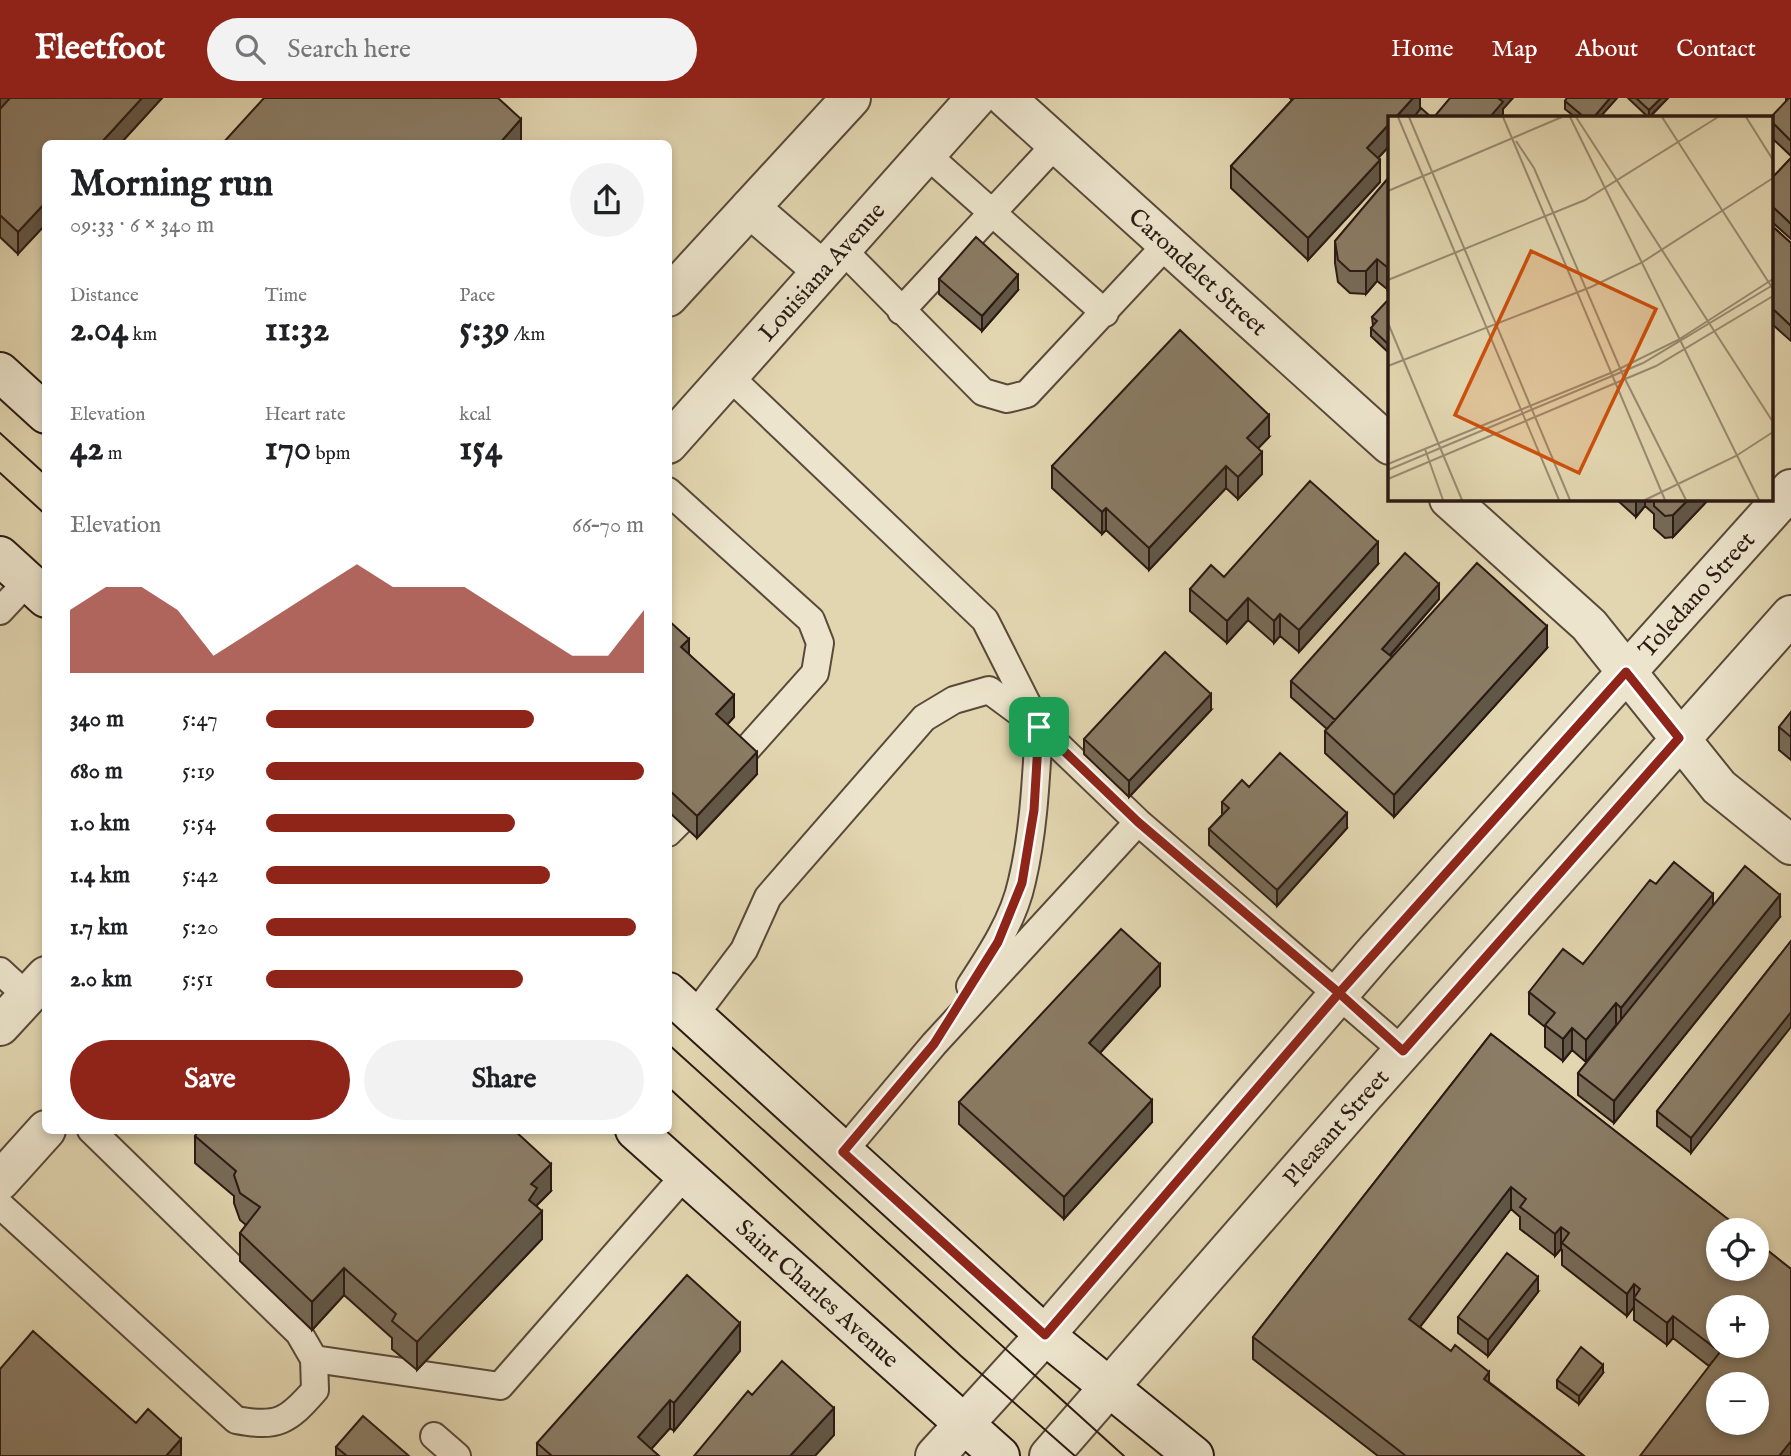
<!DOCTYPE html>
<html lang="en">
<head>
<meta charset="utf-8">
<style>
  :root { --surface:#fff; --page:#f2f2f2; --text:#202124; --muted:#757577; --accent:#8f2418 }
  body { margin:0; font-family:"IM FELL English",serif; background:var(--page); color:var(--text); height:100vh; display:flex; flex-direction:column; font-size:26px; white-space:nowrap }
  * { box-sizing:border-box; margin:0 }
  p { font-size:23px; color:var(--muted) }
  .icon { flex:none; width:38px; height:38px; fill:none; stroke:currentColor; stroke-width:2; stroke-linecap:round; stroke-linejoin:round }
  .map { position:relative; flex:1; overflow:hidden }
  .side { position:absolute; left:42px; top:42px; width:630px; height:994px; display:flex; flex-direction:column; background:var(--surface); border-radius:10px; box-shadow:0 4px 10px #0003 }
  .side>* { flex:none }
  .fabs { position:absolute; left:1706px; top:1120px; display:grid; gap:14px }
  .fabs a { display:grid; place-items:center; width:63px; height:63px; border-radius:50%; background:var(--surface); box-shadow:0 4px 10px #0003; font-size:35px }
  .pin { position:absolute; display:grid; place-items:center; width:60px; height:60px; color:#fff; margin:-30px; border-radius:14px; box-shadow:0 4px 10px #0006 }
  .round { display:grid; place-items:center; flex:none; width:74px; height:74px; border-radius:37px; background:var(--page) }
  .head { display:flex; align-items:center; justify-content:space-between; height:119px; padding:0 28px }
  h1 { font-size:38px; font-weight:700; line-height:52px }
  .stats { display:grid; grid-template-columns:repeat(3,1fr); gap:10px; height:119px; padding:7px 28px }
  .stats div { display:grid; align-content:center }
  .stats b { font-size:35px; font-weight:700 }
  .stats small { font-size:19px; font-weight:400 }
  .stats p { font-size:19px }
  .chart { height:196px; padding:14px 28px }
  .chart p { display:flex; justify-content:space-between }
  .chart svg { width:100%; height:126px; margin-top:7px; fill:var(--accent); opacity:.7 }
  .action { display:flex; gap:14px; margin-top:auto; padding:14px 28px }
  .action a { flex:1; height:80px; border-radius:42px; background:var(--accent); color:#fff; font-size:28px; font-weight:700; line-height:80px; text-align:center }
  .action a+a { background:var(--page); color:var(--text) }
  ul { padding:0 28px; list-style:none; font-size:23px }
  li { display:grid; grid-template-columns:112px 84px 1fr; align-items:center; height:52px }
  li i { height:18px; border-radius:9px; background:var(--accent) }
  header { display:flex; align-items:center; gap:42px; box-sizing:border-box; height:98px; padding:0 35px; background:var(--accent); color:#fff }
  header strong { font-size:33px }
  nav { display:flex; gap:38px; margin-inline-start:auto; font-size:24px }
  .search { width:490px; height:63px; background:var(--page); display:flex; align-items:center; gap:18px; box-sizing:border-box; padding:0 24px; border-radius:38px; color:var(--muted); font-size:26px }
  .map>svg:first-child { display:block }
</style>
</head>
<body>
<header>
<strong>Fleetfoot</strong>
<div class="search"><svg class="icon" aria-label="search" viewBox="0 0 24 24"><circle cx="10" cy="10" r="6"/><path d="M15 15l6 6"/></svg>Search here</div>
<nav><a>Home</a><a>Map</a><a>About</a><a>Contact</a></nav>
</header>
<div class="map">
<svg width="1791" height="1358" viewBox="0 0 1791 1358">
  <rect width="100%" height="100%" fill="#e2d6b0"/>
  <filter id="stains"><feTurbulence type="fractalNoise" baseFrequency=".00286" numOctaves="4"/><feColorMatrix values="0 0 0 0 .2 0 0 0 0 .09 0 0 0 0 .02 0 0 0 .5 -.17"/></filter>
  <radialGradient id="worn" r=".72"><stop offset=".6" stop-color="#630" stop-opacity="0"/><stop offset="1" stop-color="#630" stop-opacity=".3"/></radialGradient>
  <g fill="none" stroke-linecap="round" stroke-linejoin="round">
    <defs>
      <path id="service" d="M926 56 1105 215
        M841 150 983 294 1007 301 1027 296 1167 146
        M901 213 1056 46
        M729 278 985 522 1039 629 1138 724 934 946 843 1054
        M668 393 811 522 820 545 815 575 739 660
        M0 513 28 483
        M1138 724 1403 953
        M668 735 679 724
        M0 873 27 898
        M694 918 744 852 768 799 924 620 954 602 989 592 1039 629C1036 680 1034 732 1022 783 1014 821 991 856 970 888
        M0 1107 236 1322C278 1330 288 1323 315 1292L314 1261 299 1235 91 1032
        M314 1261 500 1288 685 1077
        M434 1338 457 1358"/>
      <g id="minor">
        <path id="s1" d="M1006 0 1390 347"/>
        <path d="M1449 401 1589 527 1719 689 1791 747"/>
        <path id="s2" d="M935 1358 1045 1237 1375 854 1791 391"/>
        <path id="s3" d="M1049 1358 1364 997 1791 517"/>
      </g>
      <g id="tertiary">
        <path d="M750 110 822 172"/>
        <path d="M668 199 851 0"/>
        <path id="s4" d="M668 346 976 0"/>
        <path d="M0 928 46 878"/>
        <path d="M0 1083 46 1032"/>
      </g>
      <g id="secondary">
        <path d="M0 274 46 316"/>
        <path d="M0 458 46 500"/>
        <path d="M668 894 1045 1237 1194 1358"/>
        <path id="s5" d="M635 1032 1000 1358"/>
      </g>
    </defs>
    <use href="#service" stroke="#59493a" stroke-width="30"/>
    <use href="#minor" stroke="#59493a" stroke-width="42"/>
    <use href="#tertiary" stroke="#59493a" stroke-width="42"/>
    <use href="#secondary" stroke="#2b1a13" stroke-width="42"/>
    <use href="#service" stroke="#ece4cc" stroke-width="26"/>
    <use href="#minor" stroke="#ece4cc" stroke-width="38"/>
    <use href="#tertiary" stroke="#ece4cc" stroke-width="38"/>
    <use href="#secondary" stroke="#ece4cc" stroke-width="38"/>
    <path stroke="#2b1a13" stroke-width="2" d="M0 335 46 377
      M0 375 46 417
      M668 946 1124 1358
      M668 989 961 1258 1075 1358"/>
  </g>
  <path fill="#776b57" stroke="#2b1a13" stroke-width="2" d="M0 0H162L120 46H46L18 156 0 139Z
    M1290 0H1420V12L1431 19H1390V47L1378 60 1380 84 1308 162 1231 90V68L1292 2Z
    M1567 0H1617L1600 19H1575L1565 11V3Z
    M1628 0H1668L1650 19H1648Z
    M1786 0H1791V58L1772 40V19L1786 4Z
    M1791 60V141L1772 124V80Z
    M1390 78V188L1387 191 1377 183 1366 196 1350 195 1338 184 1335 165V143Z
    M1772 128 1791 145V243L1772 226Z
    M939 181 1018 192 982 233 939 196Z
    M1390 206V254L1389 255 1371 238V230L1373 228 1372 219Z
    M1269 339 1258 350 1262 376 1238 401 1226 390 1149 472 1106 432 1102 436 1052 390V368Z
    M1616 401H1709L1673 439 1665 440 1654 430V416L1645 408 1636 419Z
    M1378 466 1299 554 1280 538 1274 545 1248 522 1227 545 1190 513V491L1224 479Z
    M1439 501 1390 558 1392 560 1547 550 1394 719 1325 655V633L1327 631 1291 599V583Z
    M668 522 689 556 734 619 727 627 757 676 697 740 668 713Z
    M1211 612 1129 699 1084 656V641Z
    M1791 614V662L1779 652V629Z
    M1249 689 1347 730 1277 808 1209 747V731L1222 717V704Z
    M1656 786 1713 808 1780 819 1614 1025 1578 997V975L1616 928V927L1586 964 1572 952 1563 963 1545 949V929L1529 916V894L1583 866Z
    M1791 843 1691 1055 1657 1028V1013Z
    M1160 888 1100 955 1152 1024 1064 1121 959 1026V1004Z
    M1491 936 1791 1171 1709 1268 1673 1240 1667 1247 1634 1222V1209L1627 1218 1562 1167V1152L1561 1151 1555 1158 1520 1131V1119L1511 1111 1420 1229 1489 1284 1584 1358H1378L1253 1261V1239Z
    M195 1038 551 1093 537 1107 542 1141 417 1272 392 1251V1240L344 1197 312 1232 240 1163V1135L246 1127 240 1122 234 1105V1098L195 1065Z
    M1538 1194 1488 1258 1458 1235V1219Z
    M740 1253 674 1333 670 1330 651 1351 659 1358H537V1345Z
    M1603 1275 1579 1306 1557 1290V1282Z
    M336 1349 409 1358H336Z"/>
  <path fill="#615747" stroke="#2b1a13" stroke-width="2" d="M0 0H9V7L0 16Z
    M142 0H162L120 46H100Z
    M1413 0H1420V15L1416 19H1396Z
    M1495 0H1513L1503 11V19H1490Z
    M1610 0H1617L1600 19H1594Z
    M1661 0H1668L1649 19V12Z
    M521 21V46H499Z
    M1390 25V47L1367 72V50Z
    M1380 62V84L1308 162V140Z
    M46 104V126L18 156V134Z
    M1377 161V183L1366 196V173Z
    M1390 165V188L1387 191V169Z
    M1018 177V192L982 233V218Z
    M1269 317V339L1247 362V340Z
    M1262 354V376L1238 401V379Z
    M1226 368V390L1149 472V450Z
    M1636 401H1645V408L1636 419Z
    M1689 401H1709L1673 439V417Z
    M1106 410V432L1102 436V414Z
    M1378 444V466L1299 554V532Z
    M1439 486V501L1382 566V551Z
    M1248 500V522L1227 545V523Z
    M1280 516V538L1274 545V523Z
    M1547 528V550L1394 719V697Z
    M689 541V563L681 549Z
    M1211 596V612L1129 699V683Z
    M734 597V619L716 638V616Z
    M757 654V676L697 740V718Z
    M1347 715V730L1277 808V792Z
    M1713 796V818L1621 932V910Z
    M1780 797V819L1614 1025V1003Z
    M1160 866V888L1089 967V945Z
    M1616 905V927L1586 964V942Z
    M1791 914V929L1691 1055V1040Z
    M1572 930V952L1563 963V941Z
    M1152 1002V1024L1064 1121V1099Z
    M551 1066V1093L537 1107V1118L542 1113V1141L417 1272V1244L529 1102 531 1086Z
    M1511 1089V1111L1409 1243V1221Z
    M1561 1129V1151L1555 1158V1136Z
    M344 1170V1197L312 1232V1204Z
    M1538 1179V1194L1488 1258V1242Z
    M1634 1186V1209L1627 1218V1196Z
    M1673 1218V1240L1667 1247V1225Z
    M740 1225V1253L674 1333V1305Z
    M1603 1267V1275L1579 1306V1298Z
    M1489 1274V1297L1484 1281Z
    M670 1302V1330L645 1358 638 1339Z
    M834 1310V1337L815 1358H790Z
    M181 1341V1358H166Z
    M1791 1343V1358H1779Z"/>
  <path fill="#8a7c65" stroke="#2b1a13" stroke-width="2" fill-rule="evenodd" d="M10 0H142L100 46H46V104L18 134 0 117V11Z
    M264 0H498L521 21 499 46H222Z
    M1294 0H1413L1396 19H1390V25L1367 50 1380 62 1308 140 1231 68Z
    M1450 0H1498L1503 4 1490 19H1434Z
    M1567 0H1610L1594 19H1584L1565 3Z
    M1636 0H1661L1649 12Z
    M1789 0H1791V43L1772 24 1771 19Z
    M1421 10 1431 19H1414Z
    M1791 60V126L1772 108V80Z
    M1390 78V165L1387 169 1377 161 1366 173H1350L1338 162 1335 143Z
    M1772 128 1791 145V228L1772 210Z
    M976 139 1018 177 982 218 939 181Z
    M1387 203 1390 206V246L1389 247 1371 230 1377 223 1372 219Z
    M1180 232 1269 317 1247 340 1262 354 1238 379 1226 368 1149 450 1106 410 1102 414 1052 368Z
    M1310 383 1378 444 1299 532 1280 516 1274 523 1248 500 1227 523 1190 491 1211 467 1224 479Z
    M1654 401H1689L1673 417 1665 418 1654 408Z
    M1405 455 1439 486 1382 551 1392 559 1335 622 1291 583Z
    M1477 465 1547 528 1394 697 1325 633Z
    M668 522 689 541 681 549 734 597 716 616 757 654 697 718 668 691Z
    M1165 554 1211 596 1129 683 1084 641Z
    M1791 614V639L1779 629Z
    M1280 655 1347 715 1277 792 1209 731 1229 710 1222 704 1242 682 1249 689Z
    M1674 764 1713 796 1621 910 1616 905 1586 942 1572 930 1563 941 1545 927 1555 915 1529 894 1563 851 1583 866 1650 782 1656 786Z
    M1745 768 1780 797 1614 1003 1578 975Z
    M1121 831 1160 866 1089 945 1152 1002 1064 1099 959 1004Z
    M1791 843V914L1691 1040 1657 1013Z
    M1491 936 1742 1132H1718V1171H1757V1144L1791 1171V1343L1779 1358H1640L1720 1254 1673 1218 1667 1225 1634 1200 1640 1191 1634 1186 1627 1196 1562 1145 1569 1135 1561 1129 1555 1136 1520 1109 1526 1101 1511 1089 1409 1221 1451 1253 1455 1247 1489 1274 1484 1281 1584 1358H1406L1253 1239ZM1718 1209H1757V1248H1718ZM1718 1286H1757V1325H1718Z
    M199 1032H514L551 1066 531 1086 537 1090 529 1102 542 1113 417 1244 392 1223 396 1216 344 1170 312 1204 240 1135 260 1109 240 1095 234 1077 236 1073 195 1038Z
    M1507 1155 1538 1179 1488 1242 1458 1219Z
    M687 1177 740 1225 674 1305 670 1302 638 1339 659 1358H552L537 1345Z
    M33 1233 136 1325 148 1311 181 1341 166 1358H0V1271Z
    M1581 1249 1603 1267 1579 1298 1557 1282Z
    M782 1263 834 1310 790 1358H694L748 1293 752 1297Z
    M363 1318 409 1358H347L336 1349Z"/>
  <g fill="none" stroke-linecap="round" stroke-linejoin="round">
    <defs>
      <path id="route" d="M1039 629 1034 712 1022 785 998 844 934 946 843 1054 1045 1237 1339 895 1403 953 1679 640 1626 574 1339 895 1138 724 1039 629"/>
    </defs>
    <use href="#route" stroke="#fff" stroke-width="14"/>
    <use href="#route" stroke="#8f2418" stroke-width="9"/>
  </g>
  <g text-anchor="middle" stroke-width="5" stroke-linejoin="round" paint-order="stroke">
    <g font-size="24" fill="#2b1a13" stroke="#ece4cc">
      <text dy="8" stroke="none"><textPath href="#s4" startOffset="231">Louisiana Avenue</textPath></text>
      <text dy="8" stroke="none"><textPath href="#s1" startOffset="259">Carondelet Street</textPath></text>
      <text dy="8" stroke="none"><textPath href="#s2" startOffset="1150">Toledano Street</textPath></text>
      <text dy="8" stroke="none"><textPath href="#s3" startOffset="436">Pleasant Street</textPath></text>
      <text dy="8" stroke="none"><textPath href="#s5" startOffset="245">Saint Charles Avenue</textPath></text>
    </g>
  </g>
  <g transform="translate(1388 18)">
    <rect width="385" height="385" fill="#e2d6b0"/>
    <path fill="none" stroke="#998b71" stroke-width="2" d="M10 1 171 384M21 1 182 384M115 1 277 384M182 1 371 384M188 1 385 306M274 1 385 173M358 1 385 44M128 25 146 52 235 259 298 384M0 75 174 1M0 164 197 84 330 1M0 207 74 384M0 250 203 171 253 147 385 62M37 333 55 384M0 348 225 256 290 224 385 163M0 354 255 247 385 169M0 363 268 250 385 180M257 384 348 340 385 316"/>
    <path fill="#cc500d" fill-opacity="0.15" stroke="#cc500d" stroke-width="3.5" d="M143 135 268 193 191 357 67 299Z"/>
    <rect width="385" height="385" fill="none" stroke="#2b1a13" stroke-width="3.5"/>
  </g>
  <rect width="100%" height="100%" filter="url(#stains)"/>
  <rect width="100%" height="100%" fill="url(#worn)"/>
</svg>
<div class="fabs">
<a><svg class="icon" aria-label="locate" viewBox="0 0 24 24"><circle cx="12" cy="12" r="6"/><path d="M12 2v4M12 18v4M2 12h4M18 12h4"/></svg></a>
<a>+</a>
<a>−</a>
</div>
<div class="pin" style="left:1039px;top:629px;background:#1e9e55"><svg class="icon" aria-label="arrive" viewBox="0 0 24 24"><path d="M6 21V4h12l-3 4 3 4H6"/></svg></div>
<section class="side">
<div class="head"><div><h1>Morning run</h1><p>09:33 · 6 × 340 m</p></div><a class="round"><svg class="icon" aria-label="share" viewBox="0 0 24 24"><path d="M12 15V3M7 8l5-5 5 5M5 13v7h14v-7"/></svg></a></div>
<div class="stats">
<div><p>Distance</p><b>2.04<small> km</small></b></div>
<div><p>Time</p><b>11:32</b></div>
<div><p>Pace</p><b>5:39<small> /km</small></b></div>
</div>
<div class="stats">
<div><p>Elevation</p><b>42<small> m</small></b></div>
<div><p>Heart rate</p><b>170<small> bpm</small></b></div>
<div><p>kcal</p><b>154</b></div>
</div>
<div class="chart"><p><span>Elevation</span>66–70 m</p>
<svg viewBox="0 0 160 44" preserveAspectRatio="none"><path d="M0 44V22L10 14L20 14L30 22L40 38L50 30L60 22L70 14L80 6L90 14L100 14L110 14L120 22L130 30L140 38L150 38L160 22V44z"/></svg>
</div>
<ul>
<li><b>340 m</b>5:47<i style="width:71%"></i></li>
<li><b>680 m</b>5:19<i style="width:100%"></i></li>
<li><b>1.0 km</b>5:54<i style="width:66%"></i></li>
<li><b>1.4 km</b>5:42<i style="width:75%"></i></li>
<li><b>1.7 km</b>5:20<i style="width:98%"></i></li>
<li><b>2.0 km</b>5:51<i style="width:68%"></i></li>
</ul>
<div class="action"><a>Save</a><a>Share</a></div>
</section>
</div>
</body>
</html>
